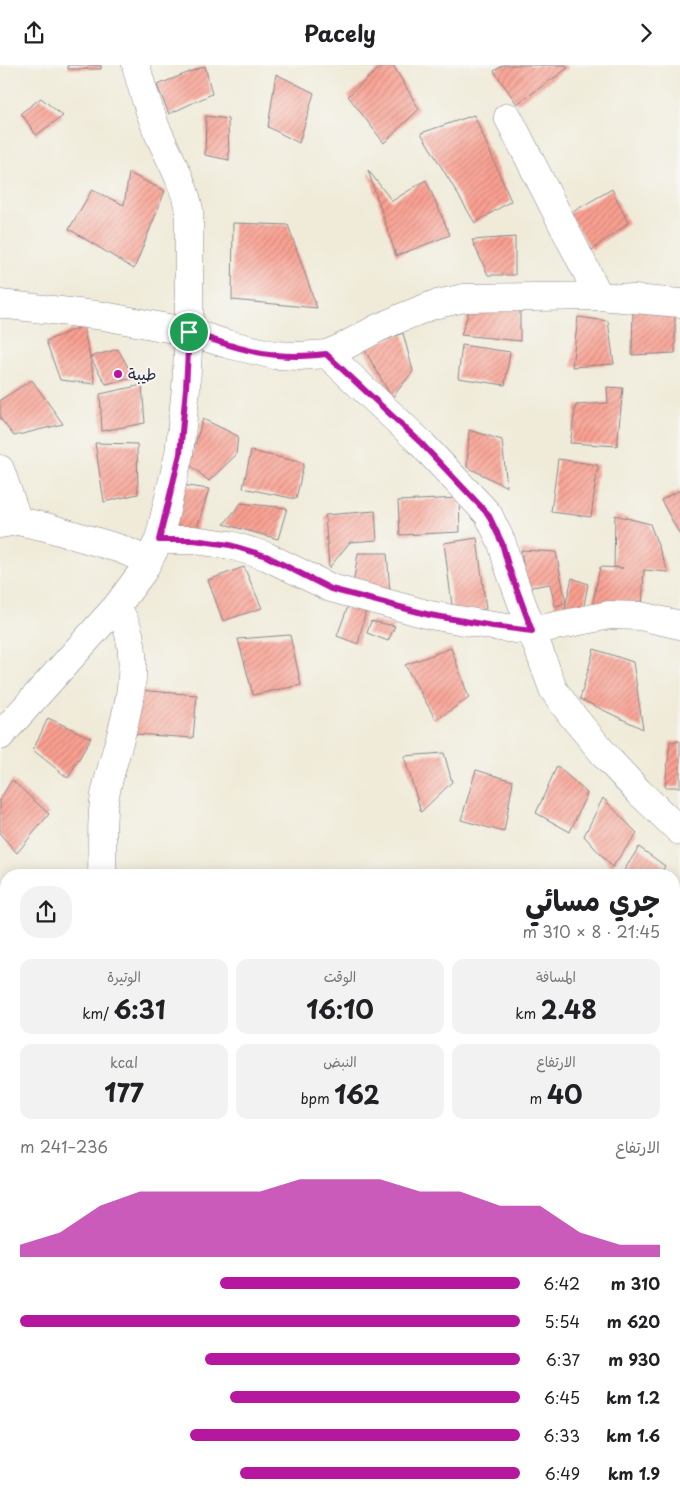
<!DOCTYPE html>
<html lang="ar">
<head>
<meta charset="utf-8">
<style>
  :root { --surface:#fff; --page:#f2f2f2; --text:#202124; --muted:#757577; --accent:#b5179e }
  body { margin:0; font-family:"Playpen Sans","Playpen Sans Arabic",sans-serif; background:var(--page); color:var(--text); direction:rtl; height:100vh; display:flex; flex-direction:column; font-size:19px; white-space:nowrap }
  * { box-sizing:border-box; margin:0 }
  p { font-size:16px; color:var(--muted) }
  .icon { flex:none; width:28px; height:28px; fill:none; stroke:currentColor; stroke-width:2; stroke-linecap:round; stroke-linejoin:round }
  .map { position:relative; flex:1; overflow:hidden; direction:ltr }
  .drawer { position:absolute; left:0px; top:804px; width:680px; height:631px; display:flex; flex-direction:column; background:var(--surface); border-radius:20px 20px 0 0; box-shadow:0 2px 12px #0003; direction:rtl }
  .drawer>* { flex:none }
  .pin { position:absolute; display:grid; place-items:center; width:42px; height:42px; color:#fff; margin:-21px; border:2px solid #fff; border-radius:50%; box-shadow:0 1px 5px #0007 }
  .round { display:grid; place-items:center; flex:none; width:52px; height:52px; border-radius:20px; background:var(--page) }
  .summary { display:flex; align-items:center; justify-content:space-between; height:85px; padding:0 20px }
  h1 { font-size:28px; font-weight:700; line-height:38px }
  .figures { display:grid; grid-template-columns:repeat(3,1fr); gap:8px; height:85px; padding:5px 20px }
  .figures div { display:grid; align-content:center; border-radius:12px; background:var(--page); text-align:center }
  .figures b { font-size:25px; font-weight:700 }
  .figures small { font-size:14px; font-weight:400 }
  .figures p { font-size:14px }
  .chart { height:140px; padding:10px 20px }
  .chart p { display:flex; justify-content:space-between }
  .chart svg { width:100%; height:90px; margin-top:5px; fill:var(--accent); opacity:.7 }
  ul { padding:0 20px; list-style:none; font-size:16px }
  li { display:grid; grid-template-columns:80px 60px 1fr; align-items:center; height:38px }
  li i { height:12px; border-radius:6px; background:var(--accent) }
  header { display:flex; justify-content:space-between; align-items:center; height:65px; padding:0 20px; background:var(--surface); font-size:22px; font-weight:700 }
  .map>svg:first-child { display:block }
</style>
</head>
<body>
<header><svg class="icon" aria-label="forward" viewBox="0 0 24 24"><path d="M9 5l7 7-7 7"/></svg>Pacely<svg class="icon" aria-label="share" viewBox="0 0 24 24"><path d="M12 15V3M7 8l5-5 5 5M5 13v7h14v-7"/></svg></header>
<div class="map">
<svg width="680" height="1434" viewBox="0 0 680 1434">
  <defs>
    <pattern id="forest-firs" width="22" height="20" patternUnits="userSpaceOnUse" patternTransform="scale(1.25)"><rect width="22" height="20" fill="#80ba78"/><path d="M5 1l3.5 6h-7zM16 11l3.5 6h-7z" fill="#689764"/></pattern>
    <pattern id="building-hatch" width="6" height="6" patternUnits="userSpaceOnUse" patternTransform="scale(1.25)"><rect width="6" height="6" fill="#faa091"/><path d="M-1 1l2-2M0 6l6-6M5 7l2-2" fill="none" stroke="#ca8278"/></pattern>
  </defs>
  <rect width="100%" height="100%" fill="#f6f6f2"/>
  <filter id="ink" filterUnits="userSpaceOnUse"><feTurbulence type="fractalNoise" baseFrequency=".02" numOctaves="2"/><feDisplacementMap in="SourceGraphic" scale="10" xChannelSelector="R" yChannelSelector="G"/><feConvolveMatrix kernelMatrix="1 2 1 2 8 2 1 2 1" color-interpolation-filters="sRGB"/></filter>
  <filter id="wash" filterUnits="userSpaceOnUse"><feTurbulence type="fractalNoise" baseFrequency=".0096" numOctaves="4" result="noise"/><feDisplacementMap in="SourceGraphic" scale="20" xChannelSelector="R" yChannelSelector="G"/><feGaussianBlur stdDeviation="1.12" result="paint"/><feColorMatrix in="noise" values="0 0 0 0 0 0 0 0 0 0 0 0 0 0 0 0 0 1.4 0 .05"/><feComposite in="paint" operator="in"/></filter>
  <g filter="url(#wash)">
    <rect width="100%" height="100%" fill="#f0ebd9"/>
    <path fill="url(#forest-firs)" stroke="#516e5a" d="M674 1144 680 1146V1434H385L386 1429H674Z"/>
    <g id="blocks">
      <path fill="url(#building-hatch)" d="M68 0H101V4H68Z
        M383 0H393L419 44 384 78 348 31Z
        M503 0H565L568 3 517 39 494 6Z
        M205 1 212 29 169 49 157 20Z
        M276 9 314 28 299 78 268 62Z
        M41 33 63 51 36 70 21 48Z
        M474 50 511 136 475 158 421 68Z
        M206 51 228 54 229 95 205 90Z
        M368 105 392 136 426 115 450 170 396 191Z
        M129 108 165 126 134 204 69 164 92 125 124 140Z
        M612 124 628 158 592 185 569 149Z
        M233 158 288 160 317 243 232 235Z
        M515 172V210H488L472 175Z
        M470 243H520V276L461 270Z
        M633 243 675 248V288L632 290Z
        M578 252 608 256 614 299 572 302Z
        M83 261 90 292 118 284 134 313 106 319 90 292 95 319 60 315 46 276Z
        M403 268 413 306 392 333 364 284Z
        M462 280 510 287 505 320 458 313Z
        M32 315 63 359 14 371 0 353V335Z
        M142 320 145 358 102 366 100 329Z
        M607 322 623 323 617 381 570 378 576 340 608 338Z
        M203 354 238 371 236 390 209 416 189 399Z
        M469 365 502 375 507 422 467 402Z
        M95 378 137 379 138 429 104 437Z
        M251 386 304 398 296 434 243 423Z
        M558 394 598 400 591 452 551 447Z
        M181 420 209 424 196 466 173 463Z
        M680 425V470L661 435Z
        M459 433 460 467 400 470 398 436Z
        M241 438 287 443 278 474 224 459Z
        M375 446 377 475 350 477 329 503 325 450Z
        M615 450 650 459 668 507 644 505 642 543 591 546 600 502 623 503 614 502Z
        M477 473 486 544 453 548 444 478Z
        M521 485 556 487 566 538 572 513 588 519 583 546 564 551 566 538 555 541 550 519 526 523Z
        M358 488H387L390 527 353 520Z
        M244 502 262 543 223 556 208 515Z
        M348 541 366 545 358 579 337 571Z
        M371 556 395 561 388 576 367 568Z
        M290 570 301 620 253 630 238 574Z
        M451 583 469 633 436 655 405 600Z
        M594 584 633 597 643 664 580 634Z
        M138 625 197 630 193 673 135 669Z
        M48 653 91 673 68 713 33 685Z
        M680 676V722H665L670 677Z
        M444 688 452 717 421 747 404 691Z
        M557 701 587 728 570 767 536 748Z
        M476 705 513 716 504 767 461 755Z
        M12 715 49 749 17 788 0 769V734Z
        M603 733 637 768 612 802 584 771Z
        M639 782 665 801 660 810H621Z"/>
    </g>
  </g>
  <g filter="url(#ink)">
    <use href="#blocks" fill-opacity="0" stroke="#89868a" stroke-width="1"/>
    <g fill="none" stroke-linecap="round" stroke-linejoin="round">
      <defs>
        <path id="minor" d="M508 52 599 231
          M0 239 104 251 189 267 227 279 274 290 299 291 327 289 420 377 488 449 502 478 508 500 553 624 571 649 609 695 639 727 680 766
          M327 289 339 284 378 263 403 252 433 240 464 233 599 231 680 238
          M0 404 18 456
          M0 459 18 456 46 462 121 484 148 496
          M159 475H194L230 480 266 491 331 523 430 550 493 561 531 566 609 550 640 551 680 560
          M0 671 117 541 143 506 159 475 179 389 186 323 189 267V145C184 116 167 89 156 63 148 42 141 21 136 0
          M102 810C103 783 100 757 105 730 116 678 142 623 129 569 127 560 121 550 117 541
          M207 1429 210 1434"/>
      </defs>
      <use href="#minor" stroke="#89868a" stroke-width="29"/>
      <use href="#minor" stroke="#fff" stroke-width="28"/>
    </g>
  </g>
  <g fill="none" stroke-linecap="round" stroke-linejoin="round" filter="url(#ink)">
    <defs>
      <path id="route" d="M189 267C217 276 246 287 276 290 292 292 310 291 326 289L420 377 488 449 502 478 508 500 532 566 493 561 430 550 331 524 266 491 230 480 194 475H159L180 389 186 323Z"/>
    </defs>
    <use href="#route" stroke="#fff" stroke-width="10"/>
    <use href="#route" stroke="#b5179e" stroke-width="6"/>
  </g>
  <circle fill="#b5179e" stroke="#f6f6f2" stroke-width="2" cx="118" cy="309" r="5"/>
  <g text-anchor="middle" stroke-width="4" stroke-linejoin="round" paint-order="stroke">
    <g font-size="16" fill="#22223b" stroke="#f6f6f2" text-anchor="start">
      <text x="128" y="315">طيبة</text>
    </g>
  </g>
</svg>
<div class="pin" style="left:189px;top:267px;background:#1e9e55"><svg class="icon" aria-label="arrive" viewBox="0 0 24 24"><path d="M6 21V4h12l-3 4 3 4H6"/></svg></div>
<section class="drawer">
<div class="summary"><div><h1>جري مسائي</h1><p>21:45 · 8 × 310 m</p></div><a class="round"><svg class="icon" aria-label="share" viewBox="0 0 24 24"><path d="M12 15V3M7 8l5-5 5 5M5 13v7h14v-7"/></svg></a></div>
<div class="figures">
<div><p>المسافة</p><b>2.48<small> km</small></b></div>
<div><p>الوقت</p><b>16:10</b></div>
<div><p>الوتيرة</p><b>6:31<small> /km</small></b></div>
</div>
<div class="figures">
<div><p>الارتفاع</p><b>40<small> m</small></b></div>
<div><p>النبض</p><b>162<small> bpm</small></b></div>
<div><p>kcal</p><b>177</b></div>
</div>
<div class="chart"><p><span>الارتفاع</span>236–241 m</p>
<svg viewBox="0 0 160 44" preserveAspectRatio="none"><path d="M0 44V38L10 32L20 19L30 12L40 12L50 12L60 12L70 6L80 6L90 6L100 12L110 12L120 19L130 19L140 32L150 38L160 38V44z"/></svg>
</div>
<ul>
<li><b>310 m</b>6:42<i style="width:60%"></i></li>
<li><b>620 m</b>5:54<i style="width:100%"></i></li>
<li><b>930 m</b>6:37<i style="width:63%"></i></li>
<li><b>1.2 km</b>6:45<i style="width:58%"></i></li>
<li><b>1.6 km</b>6:33<i style="width:66%"></i></li>
<li><b>1.9 km</b>6:49<i style="width:56%"></i></li>
</ul>
</section>
</div>
</body>
</html>
